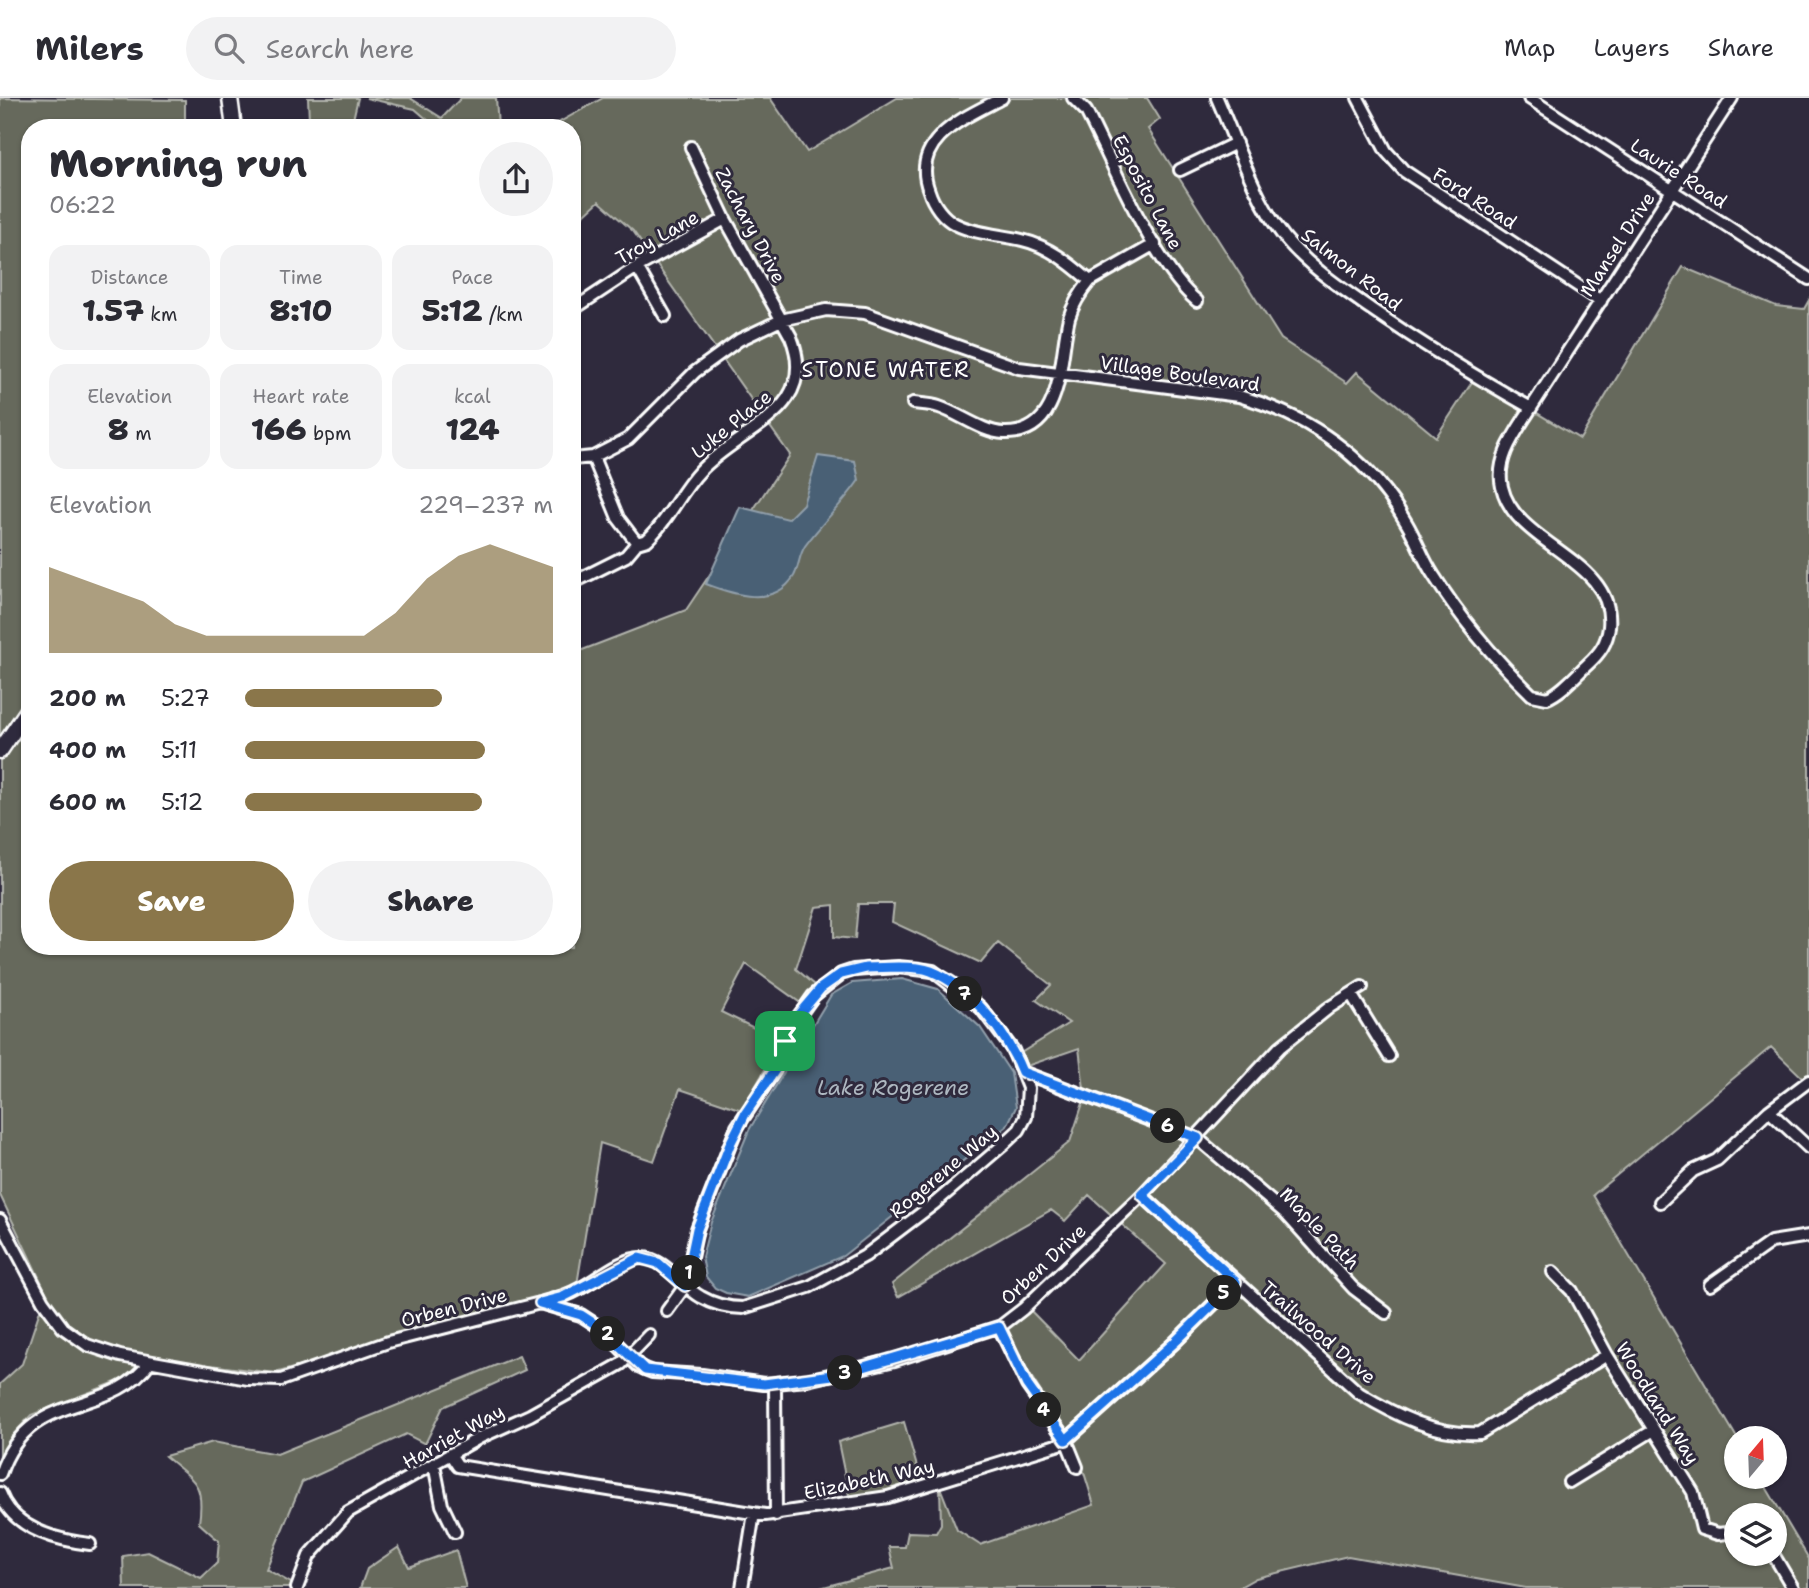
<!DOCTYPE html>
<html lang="en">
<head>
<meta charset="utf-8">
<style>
  :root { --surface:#fff; --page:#f2f2f3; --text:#2b2b33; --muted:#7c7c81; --line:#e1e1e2; --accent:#8a764a }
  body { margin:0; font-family:"Shantell Sans",sans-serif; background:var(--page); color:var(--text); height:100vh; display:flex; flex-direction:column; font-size:26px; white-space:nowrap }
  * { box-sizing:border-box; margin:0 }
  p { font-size:23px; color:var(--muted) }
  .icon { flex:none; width:38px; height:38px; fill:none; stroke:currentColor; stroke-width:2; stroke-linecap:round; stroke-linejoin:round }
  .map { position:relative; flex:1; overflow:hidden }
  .details { position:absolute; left:21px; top:21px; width:560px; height:836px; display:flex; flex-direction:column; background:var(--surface); border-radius:28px; box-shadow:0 2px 5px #0004 }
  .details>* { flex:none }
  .needle { width:46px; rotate:19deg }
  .buttons { position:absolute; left:1724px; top:1328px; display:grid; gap:14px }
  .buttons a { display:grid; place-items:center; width:63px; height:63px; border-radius:50%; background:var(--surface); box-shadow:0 2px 5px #0004; font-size:35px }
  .pin { position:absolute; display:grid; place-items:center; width:60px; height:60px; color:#fff; margin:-30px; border-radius:14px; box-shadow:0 4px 10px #0006 }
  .km { position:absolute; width:35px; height:35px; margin:-18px; border-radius:50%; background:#222; color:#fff; font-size:19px; line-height:35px; text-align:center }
  .round { display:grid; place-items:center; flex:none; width:74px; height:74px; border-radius:37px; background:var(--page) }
  .summary { display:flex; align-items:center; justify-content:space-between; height:119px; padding:0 28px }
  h1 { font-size:38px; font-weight:800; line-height:52px }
  .figures { display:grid; grid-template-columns:repeat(3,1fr); gap:10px; height:119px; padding:7px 28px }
  .figures div { display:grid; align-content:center; border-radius:18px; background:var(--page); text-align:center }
  .figures b { font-size:30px; font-weight:800 }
  .figures small { font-size:19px; font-weight:400 }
  .figures p { font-size:19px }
  .chart { height:196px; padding:14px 28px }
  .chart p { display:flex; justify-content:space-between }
  .chart svg { width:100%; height:126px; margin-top:7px; fill:var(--accent); opacity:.7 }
  .primary-button { display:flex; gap:14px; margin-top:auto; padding:14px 28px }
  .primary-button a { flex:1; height:80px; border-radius:42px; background:var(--accent); color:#fff; font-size:28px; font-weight:800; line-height:80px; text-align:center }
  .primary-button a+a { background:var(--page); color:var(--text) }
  ul { padding:0 28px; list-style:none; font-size:23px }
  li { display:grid; grid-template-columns:112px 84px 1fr; align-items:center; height:52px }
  li i { height:18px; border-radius:9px; background:var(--accent) }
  header { display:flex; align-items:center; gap:42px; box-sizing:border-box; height:98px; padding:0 35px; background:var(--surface); border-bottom:2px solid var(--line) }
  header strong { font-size:33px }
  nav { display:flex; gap:38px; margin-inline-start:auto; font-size:24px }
  .search { width:490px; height:63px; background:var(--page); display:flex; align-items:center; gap:18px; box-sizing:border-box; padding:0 24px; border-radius:38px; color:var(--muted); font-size:26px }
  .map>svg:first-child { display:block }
</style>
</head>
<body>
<header>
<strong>Milers</strong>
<div class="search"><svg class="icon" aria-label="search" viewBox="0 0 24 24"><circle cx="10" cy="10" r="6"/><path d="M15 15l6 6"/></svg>Search here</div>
<nav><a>Map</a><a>Layers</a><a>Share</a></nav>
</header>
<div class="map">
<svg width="1809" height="1490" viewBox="0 0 1809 1490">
  <rect width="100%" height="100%" fill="#2f2a3d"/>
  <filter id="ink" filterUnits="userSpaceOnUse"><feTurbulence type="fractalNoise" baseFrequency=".0143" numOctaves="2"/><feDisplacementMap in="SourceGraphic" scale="14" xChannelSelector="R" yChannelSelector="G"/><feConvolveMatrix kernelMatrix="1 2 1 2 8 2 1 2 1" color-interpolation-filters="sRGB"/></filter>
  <g filter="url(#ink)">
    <path fill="#66695b" stroke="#b2b4ad" stroke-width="2" fill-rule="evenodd" d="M0 0 185 2V30H30V849H572V556L686 512 790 357 633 133 599 103 572 128V30H549L603 0H770L807 54 897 0H1147L1160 21 1148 31 1281 241 1347 285 1357 274 1436 339 1476 278 1580 341 1683 169 1776 208 1804 211 1809 202V986L1771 949 1593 1097 1737 1340 1736 1379H1760L1809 1461V1490H1526L1348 1458 1256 1480 1238 1490H820L894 1470 889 1449H905L908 1434 936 1435 941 1426 940 1389 957 1432 980 1447 1094 1407 1077 1352 1003 1233 1028 1210 1079 1262 1166 1166 1089 1097 1065 1123 1051 1112 898 1199 892 1186 1070 1044 1085 999 1079 950 1021 970 1016 958 1069 925 1036 902 1051 887 998 845 981 865 892 824 894 806H858L855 841 834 839V807L816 809 796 871 815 887 802 906 746 866 721 914 781 943 742 1012 680 991 654 1063 600 1045 576 1193 275 1275 153 1260 121 1282 31 1317 11 1339 0 1361V1286L22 1266 46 1194 0 1097ZM1736 1418H1774V1456H1736Z
      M308 0H358L351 30H306L309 22Z
      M366 0H410L442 20 461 0H496L498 29 505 30H437L415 11Z
      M519 1258 525 1272 443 1309 425 1346 406 1336 302 1384 266 1471 300 1490H124L123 1458 148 1454 201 1480 217 1465 219 1443 199 1425C205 1384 194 1383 165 1358L213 1344 277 1356Z
      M904 1324 922 1386 850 1402 838 1344Z
      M399 1449 409 1469 456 1452 466 1490H360L367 1471Z"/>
    <path fill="#4a6175" stroke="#92a0ac" stroke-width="2" d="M818 358 855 363 859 382C843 406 822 424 805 448 799 457 799 469 794 478 774 511 732 496 706 486L740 409 788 421 803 406Z
      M902 881 938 891 980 929 1011 975 1016 1009 1007 1028 843 1158 748 1199 726 1195 715 1190 706 1179 702 1159 711 1124 749 1032 831 897 852 885Z"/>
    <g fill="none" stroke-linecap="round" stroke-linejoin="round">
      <defs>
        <path id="street" d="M1002 0C966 19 909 41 929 93 933 106 943 120 955 126 975 136 1001 137 1022 142 1049 148 1070 166 1090 183
          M1073 0 1086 13C1112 63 1155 169 1197 203
          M1217 0C1236 43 1255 103 1285 140 1308 168 1341 190 1371 211 1423 247 1476 279 1531 310
          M1358 0 1386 53 1404 73 1601 203
          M1529 0 1809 181
          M1180 72 1236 45
          M637 169 665 218
          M572 212 637 169 725 121
          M913 305C921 306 931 306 939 309 960 316 982 334 1004 335 1065 337 1059 259 1069 220 1073 206 1081 194 1090 183L1155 146
          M593 359 618 420 637 445
          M572 361 593 359 628 341 695 274 739 242 781 222 826 212 865 215 1019 270 1239 298C1312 319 1369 359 1407 426 1417 443 1423 462 1434 478 1461 521 1496 562 1532 597L1547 600C1562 594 1576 577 1588 566 1600 555 1607 545 1609 529 1616 461 1515 448 1502 389 1495 360 1517 333 1531 310L1732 0
          M572 485 626 458 637 445 647 442C669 422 680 394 700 373 741 329 820 313 791 239L725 121 691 49
          M1351 896 1389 958
          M1022 974 1197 1040 1285 1115 1353 1190 1386 1215
          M1769 1013 1809 1050
          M1142 1097 1359 1295C1395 1317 1437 1338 1480 1335L1607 1257
          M1660 1104 1693 1073 1717 1062 1769 1013 1809 983
          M0 1122 43 1203 63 1230 87 1247 120 1258 248 1281 281 1282 388 1244 540 1205 581 1217 601 1230 638 1268 652 1274 702 1277 764 1286 807 1282 895 1262 1001 1228 1023 1211 1142 1097 1280 949 1330 909 1362 889
          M1553 1174 1572 1193 1607 1257 1693 1394 1702 1431 1718 1436 1736 1434
          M1710 1187 1771 1144 1809 1138
          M543 1204C555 1201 567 1198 579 1191 597 1182 620 1160 642 1160 665 1160 682 1189 701 1199 713 1206 729 1210 743 1210L809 1189 865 1158 935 1105 1003 1047 1019 1032 1026 1019 1028 990 1013 952 981 910 933 873 898 869 853 872 841 876 813 898 788 934 775 972 737 1029 697 1131 685 1188 667 1213
          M999 1229 1027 1287 1066 1342 1077 1369
          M775 1287 776 1417
          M450 1356 458 1368 765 1417 888 1399 1063 1345 1174 1245 1236 1184
          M434 1366 442 1407 455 1434
          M0 1376C30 1288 108 1322 150 1264
          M1569 1384 1654 1332
          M0 1395C13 1431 55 1442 90 1446
          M1773 1456 1793 1490
          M297 1490 309 1458 348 1414 481 1339 530 1317 621 1266 649 1237
          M742 1490 754 1415"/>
        <path id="secondary" d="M230 0 234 30
          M0 653 30 609"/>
      </defs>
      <use href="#street" stroke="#fff" stroke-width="16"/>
      <use href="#secondary" stroke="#fff" stroke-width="19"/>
      <use href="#street" stroke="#2f2a3d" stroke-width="10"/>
      <use href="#secondary" stroke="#2f2a3d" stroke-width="14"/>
    </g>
  </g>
  <g fill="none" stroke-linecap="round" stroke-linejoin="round" filter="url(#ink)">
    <defs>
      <path id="route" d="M898 869C909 869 921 869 931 873 971 889 1007 936 1022 974L1198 1040 1142 1097 1236 1184 1174 1245 1066 1342 1027 1287 999 1229 840 1276 764 1286 645 1272 601 1230 581 1217 540 1205 563 1199 639 1160 658 1165 685 1188 697 1131 731 1044 745 1016 775 972 788 934 799 916 821 890 841 876 866 870Z"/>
    </defs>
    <use href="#route" stroke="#fff" stroke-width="14"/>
    <use href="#route" stroke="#1a73e8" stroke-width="9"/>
  </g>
  <g text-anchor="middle" stroke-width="6" stroke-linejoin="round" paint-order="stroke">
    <g font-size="19" fill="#fff" stroke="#2f2a3d">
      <text transform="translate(1679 75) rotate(33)" y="7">Laurie Road</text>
      <text transform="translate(1148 94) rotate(62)" y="7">Esposito Lane</text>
      <text transform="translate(1475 100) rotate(33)" y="7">Ford Road</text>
      <text transform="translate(751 127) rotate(62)" y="7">Zachary Drive</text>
      <text transform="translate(657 139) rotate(-29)" y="7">Troy Lane</text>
      <text transform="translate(1617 146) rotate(-57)" y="7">Mansel Drive</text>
      <text transform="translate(1352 171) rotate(38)" y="7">Salmon Road</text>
      <text transform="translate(1180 275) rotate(8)" y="7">Village Boulevard</text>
      <text transform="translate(731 326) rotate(-39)" y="7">Luke Place</text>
      <text transform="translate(943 1073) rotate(-40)" y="7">Rogerene Way</text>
      <text transform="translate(1320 1130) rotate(46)" y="7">Maple Path</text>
      <text transform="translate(1043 1166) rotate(-43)" y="7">Orben Drive</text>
      <text transform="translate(454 1209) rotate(-14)" y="7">Orben Drive</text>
      <text transform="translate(1319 1234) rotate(41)" y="7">Trailwood Drive</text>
      <text transform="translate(1658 1305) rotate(58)" y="7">Woodland Way</text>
      <text transform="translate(453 1338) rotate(-29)" y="7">Harriet Way</text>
      <text transform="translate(869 1381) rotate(-12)" y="7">Elizabeth Way</text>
    </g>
    <g font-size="21" letter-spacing="2" fill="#fff" stroke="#2f2a3d">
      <text x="886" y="279">STONE WATER</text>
    </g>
    <g font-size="21" font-style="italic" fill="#aeb8c1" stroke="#2f2a3d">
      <text x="893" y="997">Lake Rogerene</text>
    </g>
  </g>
</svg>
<div class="buttons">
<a><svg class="needle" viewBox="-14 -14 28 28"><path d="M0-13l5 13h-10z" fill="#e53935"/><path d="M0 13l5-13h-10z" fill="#7c7c81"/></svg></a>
<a><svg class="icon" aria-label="layers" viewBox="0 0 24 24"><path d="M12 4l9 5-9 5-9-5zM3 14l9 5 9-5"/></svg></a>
</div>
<div class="pin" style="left:785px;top:943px;background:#1e9e55"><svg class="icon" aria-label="arrive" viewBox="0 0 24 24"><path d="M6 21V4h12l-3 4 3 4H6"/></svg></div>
<b class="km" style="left:689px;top:1175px">1</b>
<b class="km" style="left:608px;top:1236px">2</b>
<b class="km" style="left:845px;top:1275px">3</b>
<b class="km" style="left:1044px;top:1312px">4</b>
<b class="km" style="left:1224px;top:1195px">5</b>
<b class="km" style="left:1168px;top:1028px">6</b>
<b class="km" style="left:965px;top:896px">7</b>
<section class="details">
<div class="summary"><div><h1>Morning run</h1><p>06:22</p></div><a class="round"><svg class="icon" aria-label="share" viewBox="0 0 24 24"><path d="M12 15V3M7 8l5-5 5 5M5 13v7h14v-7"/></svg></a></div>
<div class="figures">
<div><p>Distance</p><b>1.57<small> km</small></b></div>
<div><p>Time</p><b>8:10</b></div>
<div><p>Pace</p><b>5:12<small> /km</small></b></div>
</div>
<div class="figures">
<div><p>Elevation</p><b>8<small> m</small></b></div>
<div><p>Heart rate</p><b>166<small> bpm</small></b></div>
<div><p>kcal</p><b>124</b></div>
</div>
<div class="chart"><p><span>Elevation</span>229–237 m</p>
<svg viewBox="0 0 160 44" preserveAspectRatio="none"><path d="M0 44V14L10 18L20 22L30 26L40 34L50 38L60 38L70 38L80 38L90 38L100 38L110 30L120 18L130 10L140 6L150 10L160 14V44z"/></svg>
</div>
<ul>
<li><b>200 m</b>5:27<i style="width:64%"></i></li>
<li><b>400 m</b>5:11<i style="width:78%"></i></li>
<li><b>600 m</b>5:12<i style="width:77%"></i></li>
</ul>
<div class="primary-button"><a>Save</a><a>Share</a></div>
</section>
</div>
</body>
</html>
